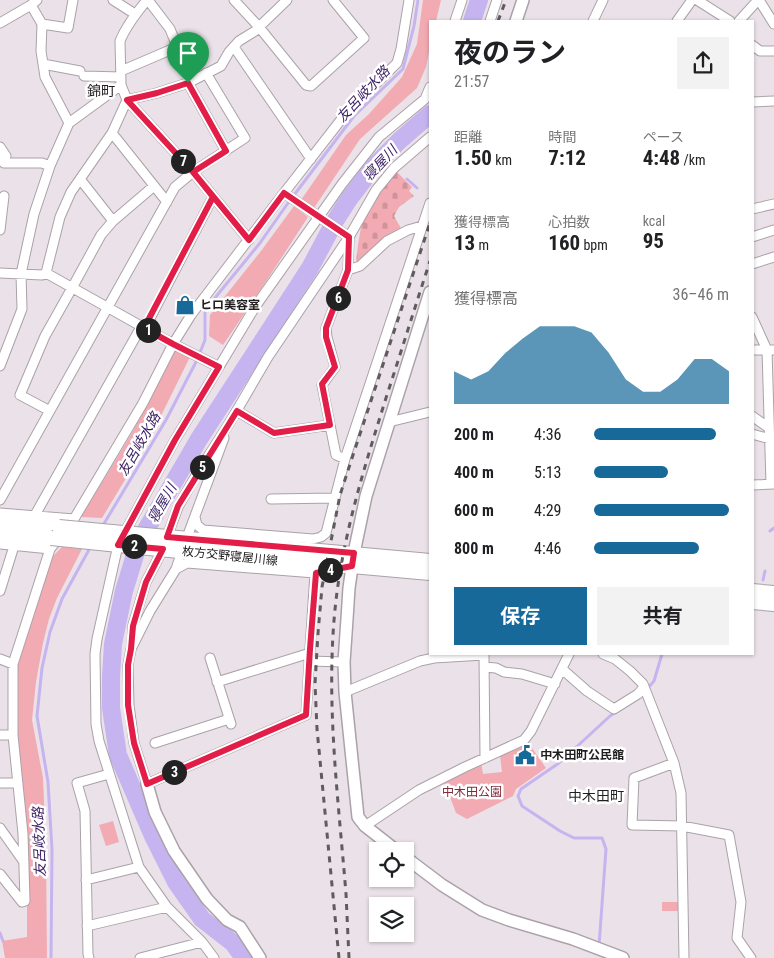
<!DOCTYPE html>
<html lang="ja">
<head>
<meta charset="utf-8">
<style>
  :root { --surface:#fff; --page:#f2f2f2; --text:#202124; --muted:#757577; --accent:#17699a }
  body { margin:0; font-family:"Roboto Condensed","Noto Sans JP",sans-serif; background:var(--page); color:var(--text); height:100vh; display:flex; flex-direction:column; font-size:19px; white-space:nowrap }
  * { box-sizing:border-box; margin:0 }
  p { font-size:16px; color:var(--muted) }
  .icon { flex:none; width:28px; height:28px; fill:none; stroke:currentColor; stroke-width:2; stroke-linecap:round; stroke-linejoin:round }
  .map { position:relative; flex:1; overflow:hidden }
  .sheet { position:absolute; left:429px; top:20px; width:325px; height:635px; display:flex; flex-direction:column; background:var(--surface); border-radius:0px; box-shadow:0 1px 4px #0004 }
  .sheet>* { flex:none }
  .controls { position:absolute; left:369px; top:842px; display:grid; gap:10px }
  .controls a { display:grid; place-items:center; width:45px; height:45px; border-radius:0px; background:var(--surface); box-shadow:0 1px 4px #0004; font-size:25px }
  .pin { position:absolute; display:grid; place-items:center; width:42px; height:42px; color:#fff; margin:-51px -21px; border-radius:50% 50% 50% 0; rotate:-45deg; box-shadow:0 0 5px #0007 }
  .pin .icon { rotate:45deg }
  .km { position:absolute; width:25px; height:25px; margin:-12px; border-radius:50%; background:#222; color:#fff; font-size:14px; line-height:25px; text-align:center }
  .round { display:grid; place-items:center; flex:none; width:52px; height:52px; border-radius:0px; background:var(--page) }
  .overview { display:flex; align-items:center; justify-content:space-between; height:85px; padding:0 25px }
  h1 { font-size:28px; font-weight:700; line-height:38px }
  .figures { display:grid; grid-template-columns:repeat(3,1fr); gap:8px; height:85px; padding:5px 25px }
  .figures div { display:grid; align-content:center }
  .figures b { font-size:21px; font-weight:700 }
  .figures small { font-size:14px; font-weight:400 }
  .figures p { font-size:14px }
  .chart { height:140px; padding:10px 25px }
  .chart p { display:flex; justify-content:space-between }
  .chart svg { width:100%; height:90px; margin-top:5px; fill:var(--accent); opacity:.7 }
  .button { display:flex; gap:10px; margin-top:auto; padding:10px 25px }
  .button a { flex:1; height:58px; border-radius:0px; background:var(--accent); color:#fff; font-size:20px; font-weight:700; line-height:58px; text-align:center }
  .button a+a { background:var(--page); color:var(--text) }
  ul { padding:0 25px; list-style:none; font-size:16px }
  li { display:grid; grid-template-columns:80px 60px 1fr; align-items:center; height:38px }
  li i { height:12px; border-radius:6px; background:var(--accent) }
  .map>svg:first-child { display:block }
</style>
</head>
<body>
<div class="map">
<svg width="774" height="958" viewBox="0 0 774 958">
  <defs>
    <pattern id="cemetery-stones" width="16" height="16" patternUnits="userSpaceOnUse" patternTransform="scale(1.25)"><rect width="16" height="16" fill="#f2abb2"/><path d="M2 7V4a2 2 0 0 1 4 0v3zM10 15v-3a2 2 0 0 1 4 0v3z" fill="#cf9399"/></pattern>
  </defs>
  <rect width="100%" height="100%" fill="#eae2e8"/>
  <path fill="#f2abb2" d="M423 0H441L436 21H430V47L426 67 417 88 360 139 314 208 301 200 346 135 369 114 402 77 417 44Z
    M294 206 308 217 267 280 223 345 209 336 210 315 261 251Z
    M178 350 190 357 149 440 102 518 81 517 132 433 173 353Z
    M62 547 82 549 57 598 49 619 43 643 36 682 32 720 43 778 46 849 47 958H5L2 941 27 937V883L16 730 15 678 18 660 48 561Z
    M527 741 546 768 516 789 513 796 467 819 456 813 444 781 481 762 483 774 502 772 500 755Z
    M113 821 119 842 106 846 99 825Z
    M662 902H678V911H662Z"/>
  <path fill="url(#cemetery-stones)" d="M397 172 412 187 409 191 414 196 399 207 394 216 402 230 369 251 359 263 356 262 358 245 362 221 382 188Z"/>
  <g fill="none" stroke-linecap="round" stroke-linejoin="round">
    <path stroke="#c5b4ef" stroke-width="3" d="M407 179 417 188
      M102 527 166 420 197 360 205 340V310L260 243 288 203 354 116 403 69 414 26 418 0
      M770 531 774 528
      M763 580 765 571
      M647 689 654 681 662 654
      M0 933 3 941
      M599 946 606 849 602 838H574L560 831 522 806 518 796 521 789 559 763 610 716 616 712
      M51 958 52 850 48 782 37 716 42 668 50 632 62 599 91 546"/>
    <path stroke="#c5b4ef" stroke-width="18" d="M472 21 479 0
      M244 958 233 943 202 919 176 882 153 836 118 755 111 708V676L113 644 124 591 139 542 199 439 310 268 335 221 349 199 375 165 399 141 430 114"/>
    <defs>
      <path id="street" d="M113 0 135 14
        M147 0C137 12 126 26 120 41L121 85 127 100 193 172 249 240
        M148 0 170 29 191 81
        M234 0 259 27 306 85 311 86 364 38 333 0
        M697 0 730 21
        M759 0 774 24
        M31 5 42 24
        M455 21 462 0
        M490 21 497 0
        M593 21 603 0
        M677 21 692 0
        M739 21 758 0
        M0 23 31 5 37 0
        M259 27 287 0
        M752 45 760 51H774
        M234 47 311 159
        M43 64 80 71
        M121 71 177 47
        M84 76 121 77
        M188 83 226 151
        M752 102 774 101
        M69 123 45 77 41 51 42 24 68 28 73 0
        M112 133 167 202
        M0 147 6 156 0 159 4 163H42L50 166
        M80 179 113 221
        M284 193 349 237 348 270 326 328 327 337 335 367 322 385 336 455 345 459
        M752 209 774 204
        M0 230 4 196
        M752 237 774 230
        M752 264 774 257
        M348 270 360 266 387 241 408 230 422 226
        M0 273 42 275 46 273 173 344 219 367
        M46 273 60 217 71 192 112 133 127 100 157 93 188 83 221 66 229 52 239 41 260 28
        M752 317 767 350 771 484
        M145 328 213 197
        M752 350H774
        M0 366 22 309 21 274 34 214 50 166 69 123 121 85
        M50 411 20 395 45 336 72 288 101 235 113 221 154 186
        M237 411 274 433 330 425
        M752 416 769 428
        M389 422 430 412
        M752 434 770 439
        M752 485 774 484
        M271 499 335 498
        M0 500 175 187 193 172 245 138 206 73
        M0 513 74 519
        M35 515 141 327
        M195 517 197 525 203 530 313 539 321 537 326 533 345 459 430 203
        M189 532 224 438
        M167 537 178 507 194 479 230 422 268 357 349 237 376 190 394 168 430 137
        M0 544 50 549
        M179 560 176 569 150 611 131 649 128 665 129 705 134 743 147 784 306 715 310 649 315 573
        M176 569 187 563 315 573 337 569
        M0 591 14 546
        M132 643 133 625 146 582 163 549
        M603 654 615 659 630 671 643 684 674 763 681 793 684 958
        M210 658 231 724
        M0 659 13 664
        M309 661 344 662
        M484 667 496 668 504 672 522 674 555 684
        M562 669 587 691 614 709 638 694 644 687
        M217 682 310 653
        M345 692 420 661 434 658 484 655 485 758
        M0 735H13
        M155 743 229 719
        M674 763 634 778 632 825 682 826 729 835 741 902 737 938 751 958
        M0 783H18
        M365 826 419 790 465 767 524 740 531 731 569 654
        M0 828 24 862
        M0 874 22 902 25 901
        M86 880 139 867
        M25 901 23 834 13 735V664L50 549 74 519 143 403 173 344 191 315 284 193 347 112 397 63 401 49 409 0
        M87 926 167 907
        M89 958 88 954 85 811 77 783 109 774
        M140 958 202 942
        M214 958 202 942 167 907 139 867 99 741 96 724 95 654 97 639 118 545 175 440 255 307 342 184 379 137 425 99 430 87"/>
      <path id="secondary" d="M516 21 523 0
        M147 784 155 812 174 851 207 899 227 920 240 927 260 958
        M397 851 365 826 358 817 345 692 344 662 347 619 349 588 354 553 366 496 430 292
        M405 857 442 885 482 910 509 920 573 939 623 958"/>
      <path id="primary" d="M0 522 59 527
        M112 532 430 561
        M0 534 51 538
        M109 544 290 562 352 566 430 573
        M752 591 774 593
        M752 602 774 604"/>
    </defs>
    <use href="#street" stroke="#aaa2a8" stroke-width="11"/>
    <use href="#secondary" stroke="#aaa2a8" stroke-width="14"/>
    <use href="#primary" stroke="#aaa2a8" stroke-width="16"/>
    <use href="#street" stroke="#fff" stroke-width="9"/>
    <use href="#secondary" stroke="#fff" stroke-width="11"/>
    <use href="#primary" stroke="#fff" stroke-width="14"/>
    <path stroke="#5f5b5e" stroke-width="3" stroke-dasharray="6 6" stroke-linecap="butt" d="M498 21 506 0
      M339 958 317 729 315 684 318 633 322 587 340 495 354 452 430 223
      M349 958C348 937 347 915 346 894 338 794 324 692 337 592 346 525 366 462 386 398 401 352 415 307 430 261"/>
    <defs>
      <path id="primary-bridge" d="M59 527 112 532
        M51 538 109 544"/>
    </defs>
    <use href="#primary-bridge" stroke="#aaa2a8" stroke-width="16" stroke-linecap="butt"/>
    <use href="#primary-bridge" stroke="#fff" stroke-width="14"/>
  </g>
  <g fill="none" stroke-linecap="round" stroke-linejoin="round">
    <defs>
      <path id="route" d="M188 83 226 151 193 172 213 197 144 328 173 344 219 367 175 440 118 545 163 549 146 582 133 626 131 649 128 665V705L134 743 147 784 306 715 310 649 316 573 352 566 354 553 167 537 178 506 237 411 274 433 330 425 322 384 335 367 326 337V328L348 270 349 237 284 193 249 240 193 172 127 100 157 93 188 83"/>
    </defs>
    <use href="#route" stroke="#fff" stroke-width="10"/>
    <use href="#route" stroke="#e11d48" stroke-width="6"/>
  </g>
  <defs>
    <symbol id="shop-bare" viewBox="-9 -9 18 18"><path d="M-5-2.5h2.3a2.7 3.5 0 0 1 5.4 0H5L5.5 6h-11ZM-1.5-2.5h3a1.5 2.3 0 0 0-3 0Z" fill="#17699a" stroke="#fff" stroke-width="2.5" paint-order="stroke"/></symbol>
    <symbol id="civic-bare" viewBox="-9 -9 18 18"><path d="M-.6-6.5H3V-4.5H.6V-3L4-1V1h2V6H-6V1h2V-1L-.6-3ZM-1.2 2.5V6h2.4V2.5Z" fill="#17699a" stroke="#fff" stroke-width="2.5" paint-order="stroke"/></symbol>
  </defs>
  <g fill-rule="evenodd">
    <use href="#shop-bare" x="171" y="291" width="28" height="28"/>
    <use href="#civic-bare" x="511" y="741" width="28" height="28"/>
  </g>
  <g text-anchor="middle" stroke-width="5" stroke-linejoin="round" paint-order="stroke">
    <g font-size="12" font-weight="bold" fill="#211e20" stroke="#fff" text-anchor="start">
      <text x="200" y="309">ヒロ美容室</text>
      <text x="540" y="759">中木田町公民館</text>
    </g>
    <g font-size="12" fill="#211e20" stroke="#fff">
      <text transform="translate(230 556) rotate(6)" y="4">枚方交野寝屋川線</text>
    </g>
    <g font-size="12" fill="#7f2c3a" stroke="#fff">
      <text x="472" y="796">中木田公園</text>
    </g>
    <g font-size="14" fill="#211e20" stroke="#fff">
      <text x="101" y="96">錦町</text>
      <text x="596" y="801">中木田町</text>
    </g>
    <g font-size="14" font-style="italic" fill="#3a1e62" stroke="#fff">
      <text transform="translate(363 94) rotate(-47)" y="5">友呂岐水路</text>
      <text transform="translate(380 163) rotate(-47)" y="5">寝屋川</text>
      <text transform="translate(139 444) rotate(-60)" y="5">友呂岐水路</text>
      <text transform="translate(162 503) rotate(-60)" y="5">寝屋川</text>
      <text transform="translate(39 842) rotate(-92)" y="5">友呂岐水路</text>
    </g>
  </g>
</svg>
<div class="controls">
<a><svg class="icon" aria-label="locate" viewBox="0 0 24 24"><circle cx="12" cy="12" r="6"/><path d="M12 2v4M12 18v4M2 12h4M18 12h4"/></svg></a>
<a><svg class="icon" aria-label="layers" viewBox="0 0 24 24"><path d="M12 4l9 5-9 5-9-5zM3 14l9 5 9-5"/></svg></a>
</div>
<div class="pin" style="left:188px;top:83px;background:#1e9e55"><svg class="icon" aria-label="arrive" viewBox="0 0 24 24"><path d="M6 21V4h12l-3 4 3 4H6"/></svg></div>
<b class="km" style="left:148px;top:330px">1</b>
<b class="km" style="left:134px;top:546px">2</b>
<b class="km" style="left:174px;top:772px">3</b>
<b class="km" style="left:330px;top:570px">4</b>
<b class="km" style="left:202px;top:467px">5</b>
<b class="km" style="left:338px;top:298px">6</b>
<b class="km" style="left:183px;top:161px">7</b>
<section class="sheet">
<div class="overview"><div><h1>夜のラン</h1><p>21:57</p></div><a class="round"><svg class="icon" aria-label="share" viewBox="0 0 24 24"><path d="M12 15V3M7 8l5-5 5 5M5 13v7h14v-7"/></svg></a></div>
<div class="figures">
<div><p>距離</p><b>1.50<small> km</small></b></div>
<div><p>時間</p><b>7:12</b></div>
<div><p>ペース</p><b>4:48<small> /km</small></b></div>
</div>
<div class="figures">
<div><p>獲得標高</p><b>13<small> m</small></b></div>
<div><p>心拍数</p><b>160<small> bpm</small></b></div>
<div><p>kcal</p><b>95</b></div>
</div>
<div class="chart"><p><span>獲得標高</span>36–46 m</p>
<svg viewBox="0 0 160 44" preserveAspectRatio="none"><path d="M0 44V28L10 32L20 28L30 19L40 12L50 6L60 6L70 6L80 9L90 19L100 32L110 38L120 38L130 32L140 22L150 22L160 28V44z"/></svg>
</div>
<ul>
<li><b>200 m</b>4:36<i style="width:90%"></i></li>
<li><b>400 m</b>5:13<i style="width:55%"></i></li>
<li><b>600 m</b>4:29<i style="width:100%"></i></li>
<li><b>800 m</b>4:46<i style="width:78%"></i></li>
</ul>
<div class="button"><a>保存</a><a>共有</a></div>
</section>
</div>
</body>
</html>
